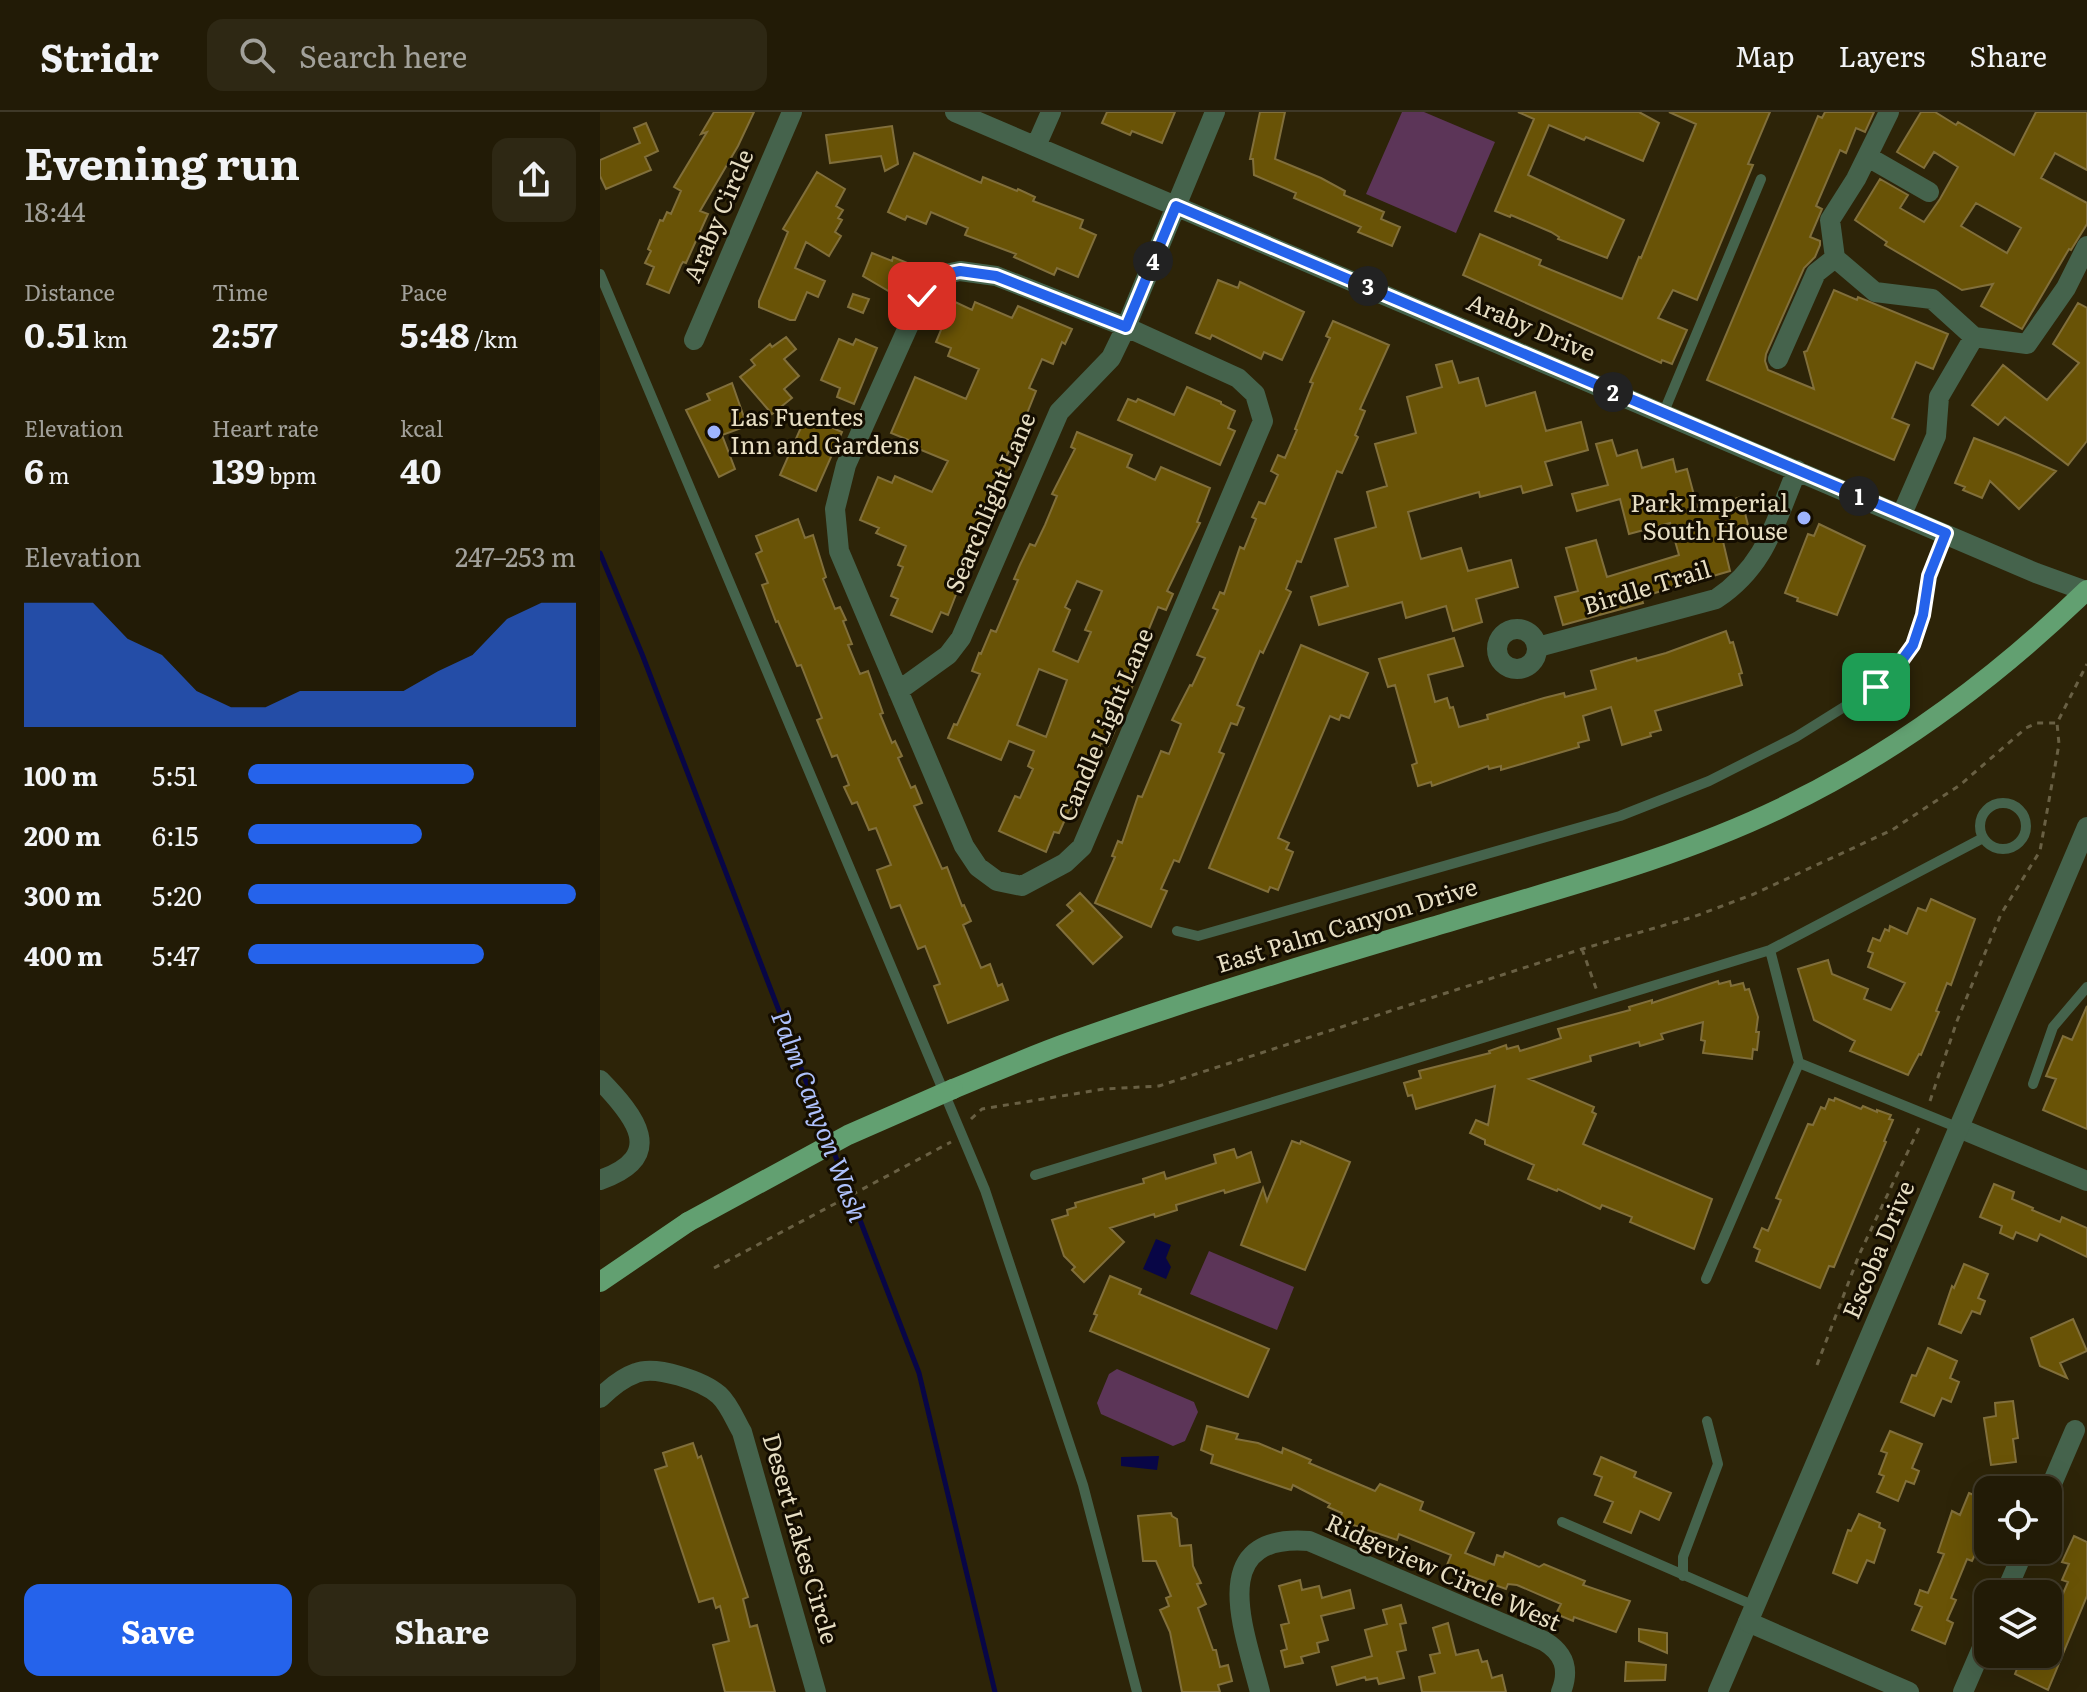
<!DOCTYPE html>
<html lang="en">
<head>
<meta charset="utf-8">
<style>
  :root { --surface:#221b06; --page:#2e2814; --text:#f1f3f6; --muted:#a2a19b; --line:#3f3928; --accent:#2563eb }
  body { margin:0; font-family:Literata,serif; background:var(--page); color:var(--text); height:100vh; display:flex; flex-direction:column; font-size:30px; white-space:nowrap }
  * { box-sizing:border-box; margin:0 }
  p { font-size:26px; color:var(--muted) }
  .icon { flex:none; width:44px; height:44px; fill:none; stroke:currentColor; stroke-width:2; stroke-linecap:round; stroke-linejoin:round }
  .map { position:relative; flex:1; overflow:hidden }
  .details { display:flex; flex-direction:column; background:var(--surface); width:600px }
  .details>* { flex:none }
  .tools { position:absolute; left:1374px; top:1364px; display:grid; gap:16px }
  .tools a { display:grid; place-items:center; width:88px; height:88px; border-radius:16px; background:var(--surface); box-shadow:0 8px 32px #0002,0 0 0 2px var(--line); font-size:40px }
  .pin { position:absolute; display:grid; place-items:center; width:68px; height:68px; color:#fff; margin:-34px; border-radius:16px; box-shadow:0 4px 12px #0006 }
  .km { position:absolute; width:40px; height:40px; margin:-20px; border-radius:50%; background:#222; color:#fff; font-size:22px; line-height:40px; text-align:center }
  .round { display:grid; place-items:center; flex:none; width:84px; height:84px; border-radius:16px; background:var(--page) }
  .headline { display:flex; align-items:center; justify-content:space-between; height:136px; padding:0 24px }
  h1 { font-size:44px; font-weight:700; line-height:60px }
  .stats { display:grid; grid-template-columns:repeat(3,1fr); gap:12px; height:136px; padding:8px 24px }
  .stats div { display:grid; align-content:center }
  .stats b { font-size:34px; font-weight:700 }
  .stats small { font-size:22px; font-weight:400 }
  .stats p { font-size:22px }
  .chart { height:224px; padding:16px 24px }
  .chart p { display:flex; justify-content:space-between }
  .chart svg { width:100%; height:144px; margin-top:8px; fill:var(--accent); opacity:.7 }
  .action { display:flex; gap:16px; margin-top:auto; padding:16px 24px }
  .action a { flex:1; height:92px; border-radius:16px; background:var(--accent); color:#fff; font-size:32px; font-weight:700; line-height:92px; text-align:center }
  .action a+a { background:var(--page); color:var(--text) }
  ul { padding:0 24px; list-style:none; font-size:26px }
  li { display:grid; grid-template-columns:128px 96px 1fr; align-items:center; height:60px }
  li i { height:20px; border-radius:10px; background:var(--accent) }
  header { display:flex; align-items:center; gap:48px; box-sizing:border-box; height:112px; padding:0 40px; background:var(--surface); border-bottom:2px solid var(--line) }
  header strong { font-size:38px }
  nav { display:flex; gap:44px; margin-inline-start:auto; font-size:28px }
  .search { width:560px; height:72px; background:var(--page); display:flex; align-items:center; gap:20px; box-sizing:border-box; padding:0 28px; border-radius:16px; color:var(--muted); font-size:30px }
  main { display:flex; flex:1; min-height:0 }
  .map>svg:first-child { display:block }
</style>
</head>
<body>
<header>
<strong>Stridr</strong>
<div class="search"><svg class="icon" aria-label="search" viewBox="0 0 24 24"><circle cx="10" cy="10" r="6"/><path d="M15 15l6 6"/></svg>Search here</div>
<nav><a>Map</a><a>Layers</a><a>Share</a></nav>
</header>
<main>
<section class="details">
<div class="headline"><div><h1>Evening run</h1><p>18:44</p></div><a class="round"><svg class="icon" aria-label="share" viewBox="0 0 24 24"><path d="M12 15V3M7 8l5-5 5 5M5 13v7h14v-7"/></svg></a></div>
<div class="stats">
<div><p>Distance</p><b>0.51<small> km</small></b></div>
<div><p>Time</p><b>2:57</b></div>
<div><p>Pace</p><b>5:48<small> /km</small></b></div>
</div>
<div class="stats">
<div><p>Elevation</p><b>6<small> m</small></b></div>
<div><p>Heart rate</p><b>139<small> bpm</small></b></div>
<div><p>kcal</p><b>40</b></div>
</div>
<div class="chart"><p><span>Elevation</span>247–253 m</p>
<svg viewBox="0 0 160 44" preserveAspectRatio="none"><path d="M0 44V6L10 6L20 6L30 17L40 22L50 33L60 38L70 38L80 33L90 33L100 33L110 33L120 27L130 22L140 11L150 6L160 6V44z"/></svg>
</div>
<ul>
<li><b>100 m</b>5:51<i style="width:69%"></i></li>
<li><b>200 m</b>6:15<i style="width:53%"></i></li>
<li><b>300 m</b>5:20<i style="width:100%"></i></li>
<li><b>400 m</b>5:47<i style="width:72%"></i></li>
</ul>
<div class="action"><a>Save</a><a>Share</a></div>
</section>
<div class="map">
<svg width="1487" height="1580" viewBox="0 0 1487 1580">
  <rect width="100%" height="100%" fill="#2d2408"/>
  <path fill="#5c3558" d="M802 0H824L895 30 856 121 766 82Z
    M609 1139 694 1175 677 1218 590 1182Z
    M517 1257 594 1290 598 1300 585 1329 573 1334 501 1302 497 1291 509 1262Z"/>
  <path fill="#080646" d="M556 1127 571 1133 566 1146 571 1155 566 1167 543 1157Z
    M559 1344 557 1358 521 1354V1345Z"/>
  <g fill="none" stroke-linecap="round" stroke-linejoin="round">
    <path stroke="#080646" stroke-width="5" d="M0 441 42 542 229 1029
      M233 1038 319 1261 395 1580"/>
  </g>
  <path fill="#695306" stroke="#816f3b" stroke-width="2" fill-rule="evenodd" d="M114 0H154L138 34 100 99 108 102 86 151 83 150 81 153 69 181 47 172 54 155 45 151 51 139 48 137 60 108 63 109 67 100 71 102 81 79 74 75 107 20 101 22Z
    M507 0H575L562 31 532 19 530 23 502 11Z
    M660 0H685L675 47 721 66 745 79 744 83 784 100 781 107 800 115 792 134 758 120 761 115 694 86 696 81 654 63 653 47H650Z
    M918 0H1039L1059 11 1043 49 986 25 984 28 949 13 928 63 1024 108 1007 146 958 127 959 125 951 120 911 103 910 105 895 99 934 7Z
    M1069 0H1170L1148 52 1153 53 1097 188 1073 178 1058 206 1087 218 1072 252 1062 248 1061 251 863 163 880 122 941 148 939 153 1022 187 1039 145 1041 146 1096 12Z
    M1225 0H1274L1265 20 1256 16 1246 41 1240 38 1216 94 1222 97 1210 125 1220 129V133L1215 145 1204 156 1166 242 1165 249 1168 258 1214 277 1204 240 1207 239 1234 178 1257 188 1258 185 1348 222 1333 257 1316 250 1292 306 1309 313 1294 348 1107 268 1218 4 1222 6Z
    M1321 0H1335L1356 13 1358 10 1414 43 1436 0H1487V58L1455 41 1441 66 1487 91V112L1471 138 1469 137 1422 217 1381 194 1393 172 1362 178 1285 133 1287 130 1255 108 1280 67 1308 83 1300 96 1324 110 1340 87 1358 55 1334 40 1324 56 1297 40ZM1376 91 1421 116 1407 141 1361 114Z
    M46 11 58 39 45 45 51 58 6 77 0 64V48L40 31 34 16Z
    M292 14 298 52 285 59 281 44 230 51 226 23Z
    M314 41 381 71 383 65 417 79 418 77 435 85 433 89 483 108 480 116 496 123 478 165 457 156 454 163 414 145 416 142 365 123 368 116 331 100 326 112 307 104 305 108 288 100Z
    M217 60 245 77 236 94 243 98 238 106 242 108 235 120 241 124 229 144 206 130 195 156 225 169 218 185 207 180 195 208H190L159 195V189L188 120 183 117Z
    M272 141 292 149 293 145 310 152 297 184 263 164Z
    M618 168 638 176 640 170 704 200 682 248 664 240 661 247 612 223 610 227 596 221Z
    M253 182 269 187 263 201 248 195Z
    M353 189 372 198 375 190 412 206 418 194 472 217 465 232 462 230 453 252 442 247 429 276 436 279 426 304 429 305 422 320 418 319 404 350 411 353 404 370 397 367 385 395 390 397 383 412 388 414 378 436 372 433 360 461 364 462 348 503 341 500 332 520 291 503 298 487 291 484 303 455 298 453 306 434 276 421 279 416 260 408 278 365 292 371 295 364 332 380 348 349 309 333 311 329 291 321 315 265 366 287 379 257 348 244 351 236 336 230Z
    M1478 191 1487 196V329L1468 353 1405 305 1398 313 1372 293 1403 253 1447 288 1479 251 1453 232Z
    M733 209 789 233 760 297 765 299 755 323 758 325 742 361 737 359 701 450 697 449 686 477 691 480 663 541 660 539 637 593 644 596 637 613 631 611 619 640 624 642 586 733 579 750 574 748 561 777 567 779 551 815 495 791 515 745 512 744 518 729 522 731 538 684 542 685 561 639 569 642 581 612 572 608 590 573 592 574 605 546 597 543 618 498 613 496 620 480 624 482 640 435 644 437 656 407 652 405 659 390 665 392 678 363 671 359 678 343 685 346 697 318 695 317 713 271 710 270 730 226 726 224Z
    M186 225 196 237 184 247 199 264 184 277 192 286 172 302 140 265 155 253 151 248 170 232 172 235Z
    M239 227 253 233 256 227 277 236 254 292 237 285 240 276 221 268Z
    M852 249 859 271 878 266 886 294 935 280 946 319 981 310 988 338 945 350 952 373 923 381 921 374 880 385 879 380 808 400 821 447 861 436 868 459 911 448 918 475 876 487 882 510 853 519 846 494 806 506 802 490 719 513 711 485 748 474 735 427 776 415 767 380 787 374 775 332 816 321 807 285 842 275 836 253Z
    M132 271 147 314 122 323 135 357 119 365 86 298 110 288 107 282Z
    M587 275 621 290V292L635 299 628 316 635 319 620 353 518 308 528 287 536 290 538 287 574 303Z
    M206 304 242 320 216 379 180 363Z
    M477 320 532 343 527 355 555 368 561 355 610 376 597 410 600 411 567 479 573 482 566 498 558 495 546 524 550 526 541 548 543 550 526 589 522 587 510 616 515 618 508 634 501 631 489 661 481 684 484 685 478 699 470 696 459 721 454 720 446 740 399 719 415 684 420 686 433 657 428 654 434 639 409 629 401 648 348 626 354 612 357 613 380 562 372 559 379 541 381 542 391 518 396 520 418 468 414 467 420 453 430 432 435 434 445 413 457 384 452 382 475 337 471 335ZM477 469 502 479 485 518 491 520 478 550 453 539 470 498 465 495ZM439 557 467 568 446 625 417 613Z
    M1374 326 1418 343 1456 359 1419 397 1390 369 1382 386 1363 378 1365 375 1355 371Z
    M1012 328 1017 344 1037 338 1042 356 1073 347 1076 360 1087 357 1098 398 1141 385 1148 413 1121 421 1130 459 1041 485 1043 491 963 513 955 485 978 479 966 436 996 428 1007 465 1079 443 1070 411 1029 422 1020 387 977 399 972 382 1008 373 996 332Z
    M198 407 205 426 213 423 226 465 223 467 235 497 240 495 246 508 243 509 252 532 248 533 260 562 268 559 283 601 280 602 292 631 295 629 302 644 298 646 311 676 315 674 322 691 314 694 342 757 347 755 362 794 364 793 371 809 363 813 381 856 390 852 398 874 402 872 408 888 348 911 334 874 340 872 325 834 318 837 300 793 291 796 277 758 291 753 276 716 269 718 257 690 252 692 244 675 249 673 237 643 232 645 217 608 222 606 201 553 197 554 178 509 176 510 162 473 168 471 156 442 162 439 156 424Z
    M1219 412 1265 434 1237 503 1197 489 1198 486 1185 481 1208 422 1214 424Z
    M1126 519 1130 531 1133 530 1142 561 1139 562 1142 573 1055 599 1061 618 1050 621 1051 624 1022 633 1011 595 983 604 989 628 978 631 979 635 901 658V654L889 657 888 654 832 674 831 670 818 674 812 653 817 651 795 573 788 575 779 547 854 526 863 554 828 563 835 590 847 586 850 596 853 595 859 615 888 607 887 603 944 586 964 581 965 585 996 577 991 559 1036 546 1037 549 1066 541Z
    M701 533 768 561 749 606 741 603 739 608 730 604 678 726 689 731 686 737 693 740 678 778 670 775 668 780 609 756Z
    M480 781 522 825 493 852 457 813 473 799 467 793Z
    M1331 787 1375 807 1351 873 1347 871 1336 899 1339 900 1321 943 1319 942 1308 963 1250 939 1255 929 1214 908 1198 857 1228 848 1232 862 1268 877 1264 887 1291 898 1305 871 1268 855 1273 841 1268 839 1273 826 1280 829 1285 817 1289 819 1290 814 1307 822 1318 796 1326 799Z
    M1118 869 1119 872 1130 869 1131 874 1143 871 1145 878 1149 877 1158 905 1156 920H1159L1157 938 1153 937 1152 947 1103 941 1105 929 1101 928 1103 910 1061 922 1063 927 1040 934 1039 930 990 944 991 949 929 967 994 995 992 1000 996 1002 983 1032 1112 1087 1094 1137 1030 1110 1032 1105 1002 1093 1000 1097 958 1077 957 1079 928 1067 934 1053 885 1032V1028L870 1021 876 1008 888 1013 895 974 816 997 812 983 808 984 804 971 821 966 819 959 890 941 889 939 906 933 907 937 918 934 920 939 946 931 961 926 958 917 1030 898 1029 895 1052 888V891Z
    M1487 894V1017L1443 998 1456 967 1446 964 1463 924 1472 928Z
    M1235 986 1261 997 1263 994 1277 1000V998L1291 1003 1289 1007 1293 1008 1284 1029 1286 1030 1234 1155 1229 1154 1220 1176 1156 1149 1160 1138 1154 1135 1162 1116 1168 1119 1181 1088 1176 1086 1208 1012 1213 1013 1221 995 1225 997 1229 987 1234 989Z
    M692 1029 700 1032 701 1029 750 1050 705 1158 641 1133 663 1076 667 1089Z
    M634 1037 637 1046 651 1040 660 1070 625 1081 624 1078 576 1093 577 1098 555 1105 554 1102 510 1116 524 1130 484 1170 472 1158 475 1155 464 1144 452 1108 468 1103 467 1098 476 1095 475 1091 544 1071 543 1067 564 1060 566 1067 616 1051 614 1043Z
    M1394 1072 1414 1080 1412 1087 1433 1096 1432 1098 1460 1110 1462 1105 1487 1116V1145L1440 1122 1437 1129 1416 1120 1413 1127 1400 1121 1402 1114 1380 1105Z
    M1364 1152 1388 1162 1378 1186 1385 1189 1380 1202 1372 1199 1361 1221 1339 1212 1352 1174 1354 1176Z
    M510 1164 541 1177 539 1182 669 1237 648 1285 490 1219 497 1203 494 1202Z
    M1473 1207 1487 1239 1460 1251 1467 1266 1440 1254 1431 1226Z
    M1328 1236 1357 1249 1350 1266 1359 1270 1351 1290 1342 1286 1334 1304 1301 1290 1312 1263 1316 1264Z
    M1413 1289 1418 1326 1413 1327 1416 1350 1391 1353 1384 1306 1396 1304 1395 1291Z
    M607 1314 638 1322 636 1327 658 1331 682 1341 683 1336 711 1348 709 1351 775 1379 780 1372 823 1390 820 1398 874 1421 865 1441 894 1453 897 1443 903 1445 905 1440 939 1455 944 1452 985 1469 983 1473 1030 1489 1016 1520 974 1505 973 1509 956 1502 961 1492 917 1473 908 1472 906 1477 867 1463 847 1453 851 1443 799 1422 797 1428 739 1408 742 1401 728 1395 730 1392 693 1373 691 1378 611 1351 613 1343 601 1338Z
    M1290 1319 1322 1332 1312 1356 1319 1359 1314 1372 1306 1369 1298 1389 1277 1380 1284 1364 1279 1362 1287 1341 1281 1339Z
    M93 1331 98 1346 101 1344 148 1485 143 1487 150 1515 157 1513 175 1580H125L113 1533 129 1529 120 1494 116 1496 113 1486 99 1490 55 1358 67 1354 63 1341Z
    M1001 1345 1036 1360 1034 1365 1071 1381 1059 1408 1040 1399 1031 1421 1004 1410 1013 1390 995 1383 1002 1365 994 1362Z
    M1369 1381 1388 1389V1422L1382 1435 1379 1434 1372 1449 1367 1447 1351 1486 1356 1488 1347 1508 1353 1511 1345 1532 1312 1518 1322 1495 1315 1492 1320 1478 1328 1481 1344 1442 1338 1440 1352 1399 1360 1403Z
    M571 1401 572 1404 577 1407 580 1434 591 1433 593 1454 601 1471 597 1472 606 1492 598 1496 613 1538H616L620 1555 628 1553 632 1569 618 1573 620 1580H582L570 1520 560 1498 569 1494 566 1486 571 1484 556 1449H543L538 1404Z
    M1259 1402 1280 1411 1279 1415 1285 1418 1274 1451 1267 1448 1257 1471 1233 1461 1248 1418 1251 1419Z
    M1474 1424 1487 1430V1484L1448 1578 1415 1562 1423 1542H1448V1517L1468 1470 1462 1468 1469 1452 1462 1450Z
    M700 1468 702 1478 719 1474 722 1486 750 1478 754 1496 721 1504 728 1528 717 1531 719 1540 701 1545 703 1551 685 1555 681 1539 687 1537 681 1513 689 1511 679 1474Z
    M801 1493 806 1511 800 1512 806 1538 797 1540 804 1566 779 1572 777 1566 766 1568 765 1565 737 1573 732 1555 772 1544 765 1518 787 1512 783 1498Z
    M848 1511 856 1543 878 1538 882 1550 887 1549 892 1566 902 1563 906 1580H822L819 1565 835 1561 830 1543 840 1541 833 1516Z
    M1039 1517 1067 1521V1541L1039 1529Z
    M1026 1550 1066 1553 1065 1568 1025 1569Z"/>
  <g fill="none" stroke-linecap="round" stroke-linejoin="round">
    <path stroke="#696044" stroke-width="3" stroke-dasharray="6 6" stroke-linecap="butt" d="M982 837 997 879
      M1330 989 1357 909 1401 802 1440 739 1459 632 1457 611
      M371 1007 382 997 504 977 559 974 982 837 1093 805 1154 782 1292 718 1360 673 1426 616 1437 611H1457L1487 552
      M114 1156 351 1030
      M1217 1253 1259 1143 1320 1014"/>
    <path stroke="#45634c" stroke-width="10" d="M0 162 385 1078 483 1373 537 1580
      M1063 302 1161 67
      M1380 714a23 23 0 1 1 46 0a23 23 0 1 1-46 0Z
      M577 819 598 824 1020 704 1109 669 1196 625 1276 575 1300 551 1320 516 1329 464 1346 421
      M1170 838 1383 726
      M1433 972 1453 915 1487 875
      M435 1063 1170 838 1199 951 1359 1016
      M1106 1167 1199 951
      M962 1410 1155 1494
      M1083 1464V1445L1118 1352 1107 1309"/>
    <path stroke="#45634c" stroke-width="20" d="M355 0 1436 461 1486 479
      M1289 0 1256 67 1230 108 1235 146 1275 180 1332 187 1374 225 1427 232 1466 176 1487 134
      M436 34 451 0
      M1268 45 1329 80
      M360 159 396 164 526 215 638 266 655 282 663 309 482 735 465 751 422 774 397 769 378 755 364 734 239 439 235 397 246 353 322 184 336 164Z
      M94 228 192 0
      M1178 247 1216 161 1235 146
      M1302 402 1336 324 1339 285 1374 225
      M897 537a20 20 0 1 1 40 0a20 20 0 1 1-40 0Z
      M938 535 1116 487C1166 454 1175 410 1197 358
      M298 579 348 543 361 526 459 300 511 246 526 215 615 0
      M0 968C35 1004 68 1044 0 1068
      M1359 1016 1487 1069
      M0 1286C11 1275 22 1266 36 1261 56 1253 103 1269 119 1283 129 1292 135 1308 142 1320L216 1580
      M1448 1381 1475 1318
      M1405 1482 1424 1438
      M660 1580C645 1520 604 1421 709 1429L944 1529C964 1541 970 1557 961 1580
      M1118 1580 1148 1510
      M1363 1580 1388 1522"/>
    <path stroke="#45634c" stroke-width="20" d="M1309 1580 1148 1510 1487 715"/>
    <path stroke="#62a071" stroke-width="20" d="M353 977C392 961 431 944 470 930 593 886 718 849 842 812 956 777 1073 748 1181 696 1294 642 1397 565 1487 478
      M0 1170 88 1110"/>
    <path stroke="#62a071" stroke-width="20" d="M88 1110 248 1023 353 977"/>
  </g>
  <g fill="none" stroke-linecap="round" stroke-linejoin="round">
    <defs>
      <path id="route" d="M322 184 336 164 360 159 396 164 526 215 576 94 1346 421 1329 464 1323 503 1313 533 1300 551 1276 575"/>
    </defs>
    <use href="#route" stroke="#fff" stroke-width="16"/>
    <use href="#route" stroke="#2563eb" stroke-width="10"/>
  </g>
  <g fill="#9eb4fd" stroke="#140d00" stroke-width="3">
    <circle cx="114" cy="320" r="8"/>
    <circle cx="1204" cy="406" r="8"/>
  </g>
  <g text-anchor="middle" stroke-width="6" stroke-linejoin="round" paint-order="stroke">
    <g font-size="24" fill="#e7dec3" stroke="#140d00">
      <text transform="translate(119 104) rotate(-67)" y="8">Araby Circle</text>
      <text transform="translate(931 216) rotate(23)" y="8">Araby Drive</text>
      <text transform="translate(391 391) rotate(-67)" y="8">Searchlight Lane</text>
      <text transform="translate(1047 476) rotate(-17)" y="8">Birdle Trail</text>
      <text transform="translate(506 613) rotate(-67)" y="8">Candle Light Lane</text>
      <text transform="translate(747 814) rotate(-17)" y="8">East Palm Canyon Drive</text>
      <text transform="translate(1279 1138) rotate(-67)" y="8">Escoba Drive</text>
      <text transform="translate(200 1427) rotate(74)" y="8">Desert Lakes Circle</text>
      <text transform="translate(843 1461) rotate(24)" y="8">Ridgeview Circle West</text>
    </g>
    <g font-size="24" fill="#e7dec3" stroke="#140d00" text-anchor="start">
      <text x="130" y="314">Las Fuentes<tspan x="130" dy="28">Inn and Gardens</tspan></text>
      <text x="1188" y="400" text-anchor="end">Park Imperial<tspan x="1188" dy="28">South House</tspan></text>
    </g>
    <g font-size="26" font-style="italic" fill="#aec1fb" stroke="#140d00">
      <text transform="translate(219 1004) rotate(69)" y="9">Palm Canyon Wash</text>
    </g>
  </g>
</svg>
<div class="tools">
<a><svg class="icon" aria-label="locate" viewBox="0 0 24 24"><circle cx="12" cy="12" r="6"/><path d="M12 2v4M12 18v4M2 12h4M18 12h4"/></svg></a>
<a><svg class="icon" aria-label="layers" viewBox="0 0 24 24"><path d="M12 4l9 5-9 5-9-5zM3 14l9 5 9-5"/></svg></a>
</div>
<div class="pin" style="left:1276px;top:575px;background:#1e9e55"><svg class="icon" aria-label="arrive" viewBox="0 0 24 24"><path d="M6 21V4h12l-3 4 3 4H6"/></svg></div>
<div class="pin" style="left:322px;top:184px;background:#d93025"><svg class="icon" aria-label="check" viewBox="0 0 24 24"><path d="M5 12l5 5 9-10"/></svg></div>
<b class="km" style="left:1259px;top:384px">1</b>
<b class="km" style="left:1013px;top:280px">2</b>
<b class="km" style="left:768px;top:174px">3</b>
<b class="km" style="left:553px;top:149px">4</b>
</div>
</main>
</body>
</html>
